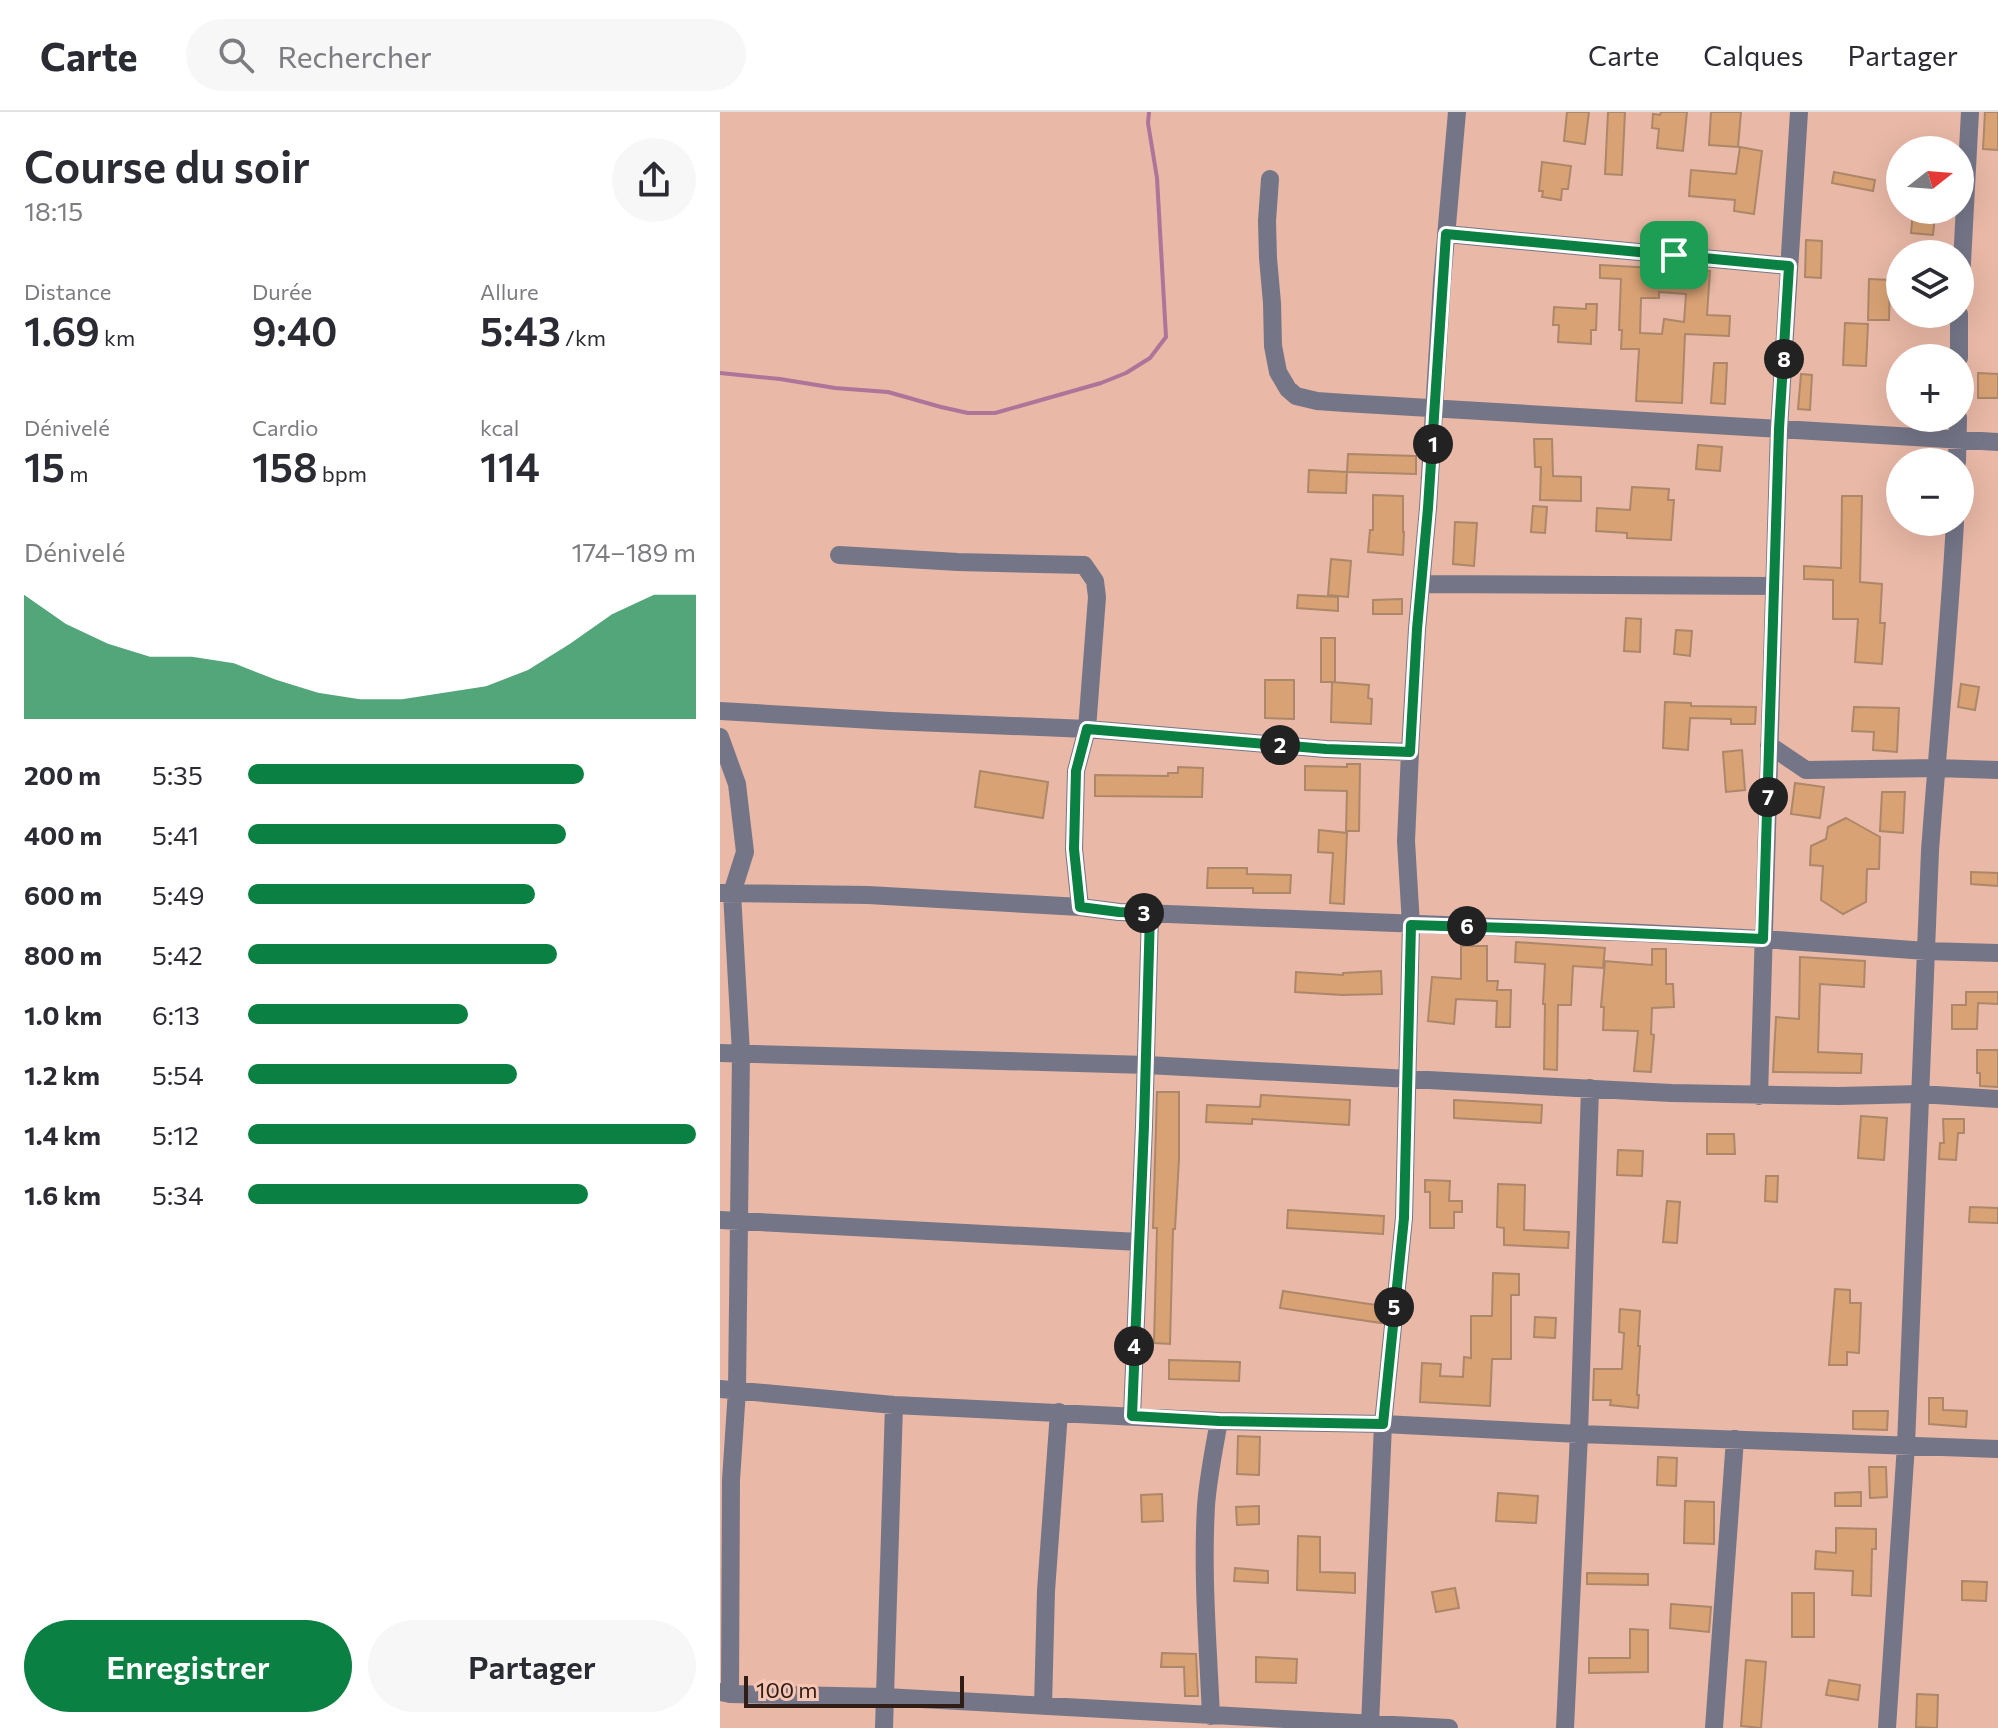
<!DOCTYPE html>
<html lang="fr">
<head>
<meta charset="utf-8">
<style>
  :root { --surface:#fff; --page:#f7f7f7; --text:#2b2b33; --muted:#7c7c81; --line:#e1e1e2; --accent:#0b8043 }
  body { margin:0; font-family:Commissioner,sans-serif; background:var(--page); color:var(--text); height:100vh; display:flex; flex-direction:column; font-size:30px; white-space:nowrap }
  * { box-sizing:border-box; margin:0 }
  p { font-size:26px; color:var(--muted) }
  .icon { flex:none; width:44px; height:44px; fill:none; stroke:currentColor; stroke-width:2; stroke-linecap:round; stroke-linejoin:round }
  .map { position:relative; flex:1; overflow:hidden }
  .sheet { display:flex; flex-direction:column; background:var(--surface); width:720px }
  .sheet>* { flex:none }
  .needle { width:52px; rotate:73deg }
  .buttons { position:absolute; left:1166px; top:24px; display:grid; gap:16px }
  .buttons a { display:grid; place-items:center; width:88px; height:88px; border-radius:50%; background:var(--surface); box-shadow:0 8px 32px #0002; font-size:40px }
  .scale { position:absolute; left:24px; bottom:20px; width:220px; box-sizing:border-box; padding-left:8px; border:4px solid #2f1d16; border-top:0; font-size:22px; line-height:28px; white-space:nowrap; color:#2f1d16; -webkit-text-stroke:6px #f7c5b3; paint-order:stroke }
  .pin { position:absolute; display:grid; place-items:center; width:68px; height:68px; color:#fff; margin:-34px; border-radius:16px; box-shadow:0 4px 12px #0006 }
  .km { position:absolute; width:40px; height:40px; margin:-20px; border-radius:50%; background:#222; color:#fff; font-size:22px; line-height:40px; text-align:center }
  .round { display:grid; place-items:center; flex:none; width:84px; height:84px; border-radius:42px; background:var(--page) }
  .headline { display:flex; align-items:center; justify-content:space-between; height:136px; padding:0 24px }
  h1 { font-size:44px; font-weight:600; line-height:60px }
  .stats { display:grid; grid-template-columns:repeat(3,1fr); gap:12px; height:136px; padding:8px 24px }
  .stats div { display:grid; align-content:center }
  .stats b { font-size:40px; font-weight:600 }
  .stats small { font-size:22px; font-weight:400 }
  .stats p { font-size:22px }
  .chart { height:224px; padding:16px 24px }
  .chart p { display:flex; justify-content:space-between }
  .chart svg { width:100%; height:144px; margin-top:8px; fill:var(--accent); opacity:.7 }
  .primary-button { display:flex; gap:16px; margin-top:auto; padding:16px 24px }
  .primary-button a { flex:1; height:92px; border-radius:48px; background:var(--accent); color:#fff; font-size:32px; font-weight:600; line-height:92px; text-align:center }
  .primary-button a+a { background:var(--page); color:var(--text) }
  ul { padding:0 24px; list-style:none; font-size:26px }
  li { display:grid; grid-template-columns:128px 96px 1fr; align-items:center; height:60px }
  li i { height:20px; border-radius:10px; background:var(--accent) }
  header { display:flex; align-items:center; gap:48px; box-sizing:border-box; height:112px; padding:0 40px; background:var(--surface); border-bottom:2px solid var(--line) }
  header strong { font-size:38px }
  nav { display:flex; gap:44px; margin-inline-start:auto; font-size:28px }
  .search { width:560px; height:72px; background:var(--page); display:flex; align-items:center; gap:20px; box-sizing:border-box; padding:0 28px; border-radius:44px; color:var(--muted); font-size:30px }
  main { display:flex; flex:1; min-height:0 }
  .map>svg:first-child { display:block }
</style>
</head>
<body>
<header>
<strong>Carte</strong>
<div class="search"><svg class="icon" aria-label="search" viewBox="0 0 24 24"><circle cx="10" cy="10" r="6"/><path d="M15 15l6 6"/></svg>Rechercher</div>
<nav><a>Carte</a><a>Calques</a><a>Partager</a></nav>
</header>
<main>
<section class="sheet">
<div class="headline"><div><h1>Course du soir</h1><p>18:15</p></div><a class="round"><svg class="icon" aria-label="share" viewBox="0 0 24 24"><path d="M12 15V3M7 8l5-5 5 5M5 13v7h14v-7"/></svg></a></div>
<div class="stats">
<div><p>Distance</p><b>1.69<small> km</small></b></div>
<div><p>Durée</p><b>9:40</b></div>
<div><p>Allure</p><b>5:43<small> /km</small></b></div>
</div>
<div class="stats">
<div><p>Dénivelé</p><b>15<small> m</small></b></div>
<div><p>Cardio</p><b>158<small> bpm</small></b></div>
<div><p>kcal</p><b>114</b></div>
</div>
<div class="chart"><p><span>Dénivelé</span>174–189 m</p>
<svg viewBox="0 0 160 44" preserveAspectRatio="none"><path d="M0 44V6L10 15L20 21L30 25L40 25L50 27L60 32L70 36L80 38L90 38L100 36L110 34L120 29L130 21L140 12L150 6L160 6V44z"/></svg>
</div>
<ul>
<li><b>200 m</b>5:35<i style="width:75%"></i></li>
<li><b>400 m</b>5:41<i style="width:71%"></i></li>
<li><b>600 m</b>5:49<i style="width:64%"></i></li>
<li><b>800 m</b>5:42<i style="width:69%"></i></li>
<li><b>1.0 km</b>6:13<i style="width:49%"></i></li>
<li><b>1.2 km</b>5:54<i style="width:60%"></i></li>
<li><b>1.4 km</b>5:12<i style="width:100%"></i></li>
<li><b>1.6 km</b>5:34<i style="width:76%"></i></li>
</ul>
<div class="primary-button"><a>Enregistrer</a><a>Partager</a></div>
</section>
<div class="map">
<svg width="1278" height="1616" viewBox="0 0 1278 1616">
  <rect width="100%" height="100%" fill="#e9b8a6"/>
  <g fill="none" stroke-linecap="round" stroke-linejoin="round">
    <path stroke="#ae7499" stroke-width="4" d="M0 261 60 267 115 276 168 280 221 295 248 301H275L381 271 406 261 430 246 446 225 437 66 428 11 429 0"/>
  </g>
  <path fill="#d8a275" stroke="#ac8769" stroke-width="2" fill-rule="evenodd" d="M847 0H869L865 32 844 29Z
    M888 0H905L902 63 885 62Z
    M941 0H967L963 39 937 36 939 17 932 16 933 2 940 3Z
    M991 0H1021L1018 35 989 33Z
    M1265 0H1278V38L1263 37Z
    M1020 35 1042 39 1034 102 1014 99 1015 88 969 84 971 58 1016 62Z
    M822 50 851 54 848 77H842L841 88 822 85 823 79H819Z
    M1114 60 1155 68 1153 79 1112 71Z
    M1193 100 1215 103 1213 123 1191 121Z
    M1086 128 1102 129 1101 166 1085 165Z
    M880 153 990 159 987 203 1010 204 1009 224 965 222 962 291 916 289 919 237H901L902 218H899L901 167 880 166ZM939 180 966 182 964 210 944 207 942 222 920 221 921 186H939Z
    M1149 167 1170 168 1169 208H1148Z
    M866 192H877L876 218H871V232L838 230 839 213H833L834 195 866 197Z
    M1125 211 1148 212 1146 254 1123 253Z
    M994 251H1007L1005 292 991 291Z
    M1258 261 1278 262V286H1258Z
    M1081 262 1092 263 1090 298 1078 297Z
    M814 327H832L833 364 861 365V389L820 388 821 355H815Z
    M978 333 1002 335 1000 359 976 357Z
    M628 342 696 344V362L627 360Z
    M589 358 627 360 626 381 588 380Z
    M912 375 949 377 948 388H954L951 428 907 426V421L876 419 877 396 910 398Z
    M653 383 683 384V420H684L683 443 648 440 650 418H653Z
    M1122 384H1142L1140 470 1162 472 1160 511H1165L1162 552 1135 550 1138 507H1113V468L1084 467V454L1121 456Z
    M813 394 827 395 825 421 811 420Z
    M735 410 757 411 754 454 733 452Z
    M611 447 631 449 628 485 608 483Z
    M578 483 618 485V499L577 496Z
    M682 487V502H653V488Z
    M906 506 921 507 920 540 904 539Z
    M956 518 972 519 970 544 954 542Z
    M601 526H615V570H601Z
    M545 568H574V607L545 606Z
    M612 570 649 573 648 586 652 587 651 612 611 610Z
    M1241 572 1259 575 1255 598 1238 595Z
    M945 590 971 591V594L1036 595 1035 612H1011V607L970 606 968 638 943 636Z
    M1134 595 1179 596 1177 640 1153 638 1154 620 1132 619Z
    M1022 638 1025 678 1006 680 1003 640Z
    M627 652H640L639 719H626L627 679 585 678V654L627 655Z
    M458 655 483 656 482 685 375 684V663L448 664V661H458Z
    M260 659 328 670 323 706 255 695Z
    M1075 671 1104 675 1100 706 1071 702Z
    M1162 680H1185L1183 721 1160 719Z
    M1126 706 1160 725 1159 757H1147L1146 790 1123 802 1101 788 1103 754 1090 753 1091 734 1106 727 1108 715Z
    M599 718 627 721 624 792 610 791 613 741 598 740Z
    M488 756H527V762L571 763 570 781H533V776H487Z
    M1251 760 1278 761V774L1251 772Z
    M796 830 885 836 883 856 853 854 851 893H838L837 958 824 957 825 892H823L825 852 795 850Z
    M741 834H767V869H778L777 878H791L790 915H776L777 889 736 887 734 912 708 909 712 865 741 867Z
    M932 837H946V872H953L954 895 932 896 931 922 934 923 931 960 914 959 918 919 883 918 884 895H881L885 849 932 853Z
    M1080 845 1145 849 1144 875 1100 872 1098 940 1142 942 1141 961 1053 960 1056 905 1079 907Z
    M661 859 662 882 622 883 575 880 576 860 623 863V861Z
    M1246 880H1278V892L1258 891 1257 917H1232V893H1246Z
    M1257 938H1278V975L1260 974V961H1257Z
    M437 980H459V1047L455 1117H453L450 1232 434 1231 437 1116H433Z
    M541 983 630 988 629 1013 532 1007V1012L486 1010 487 993 540 995Z
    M734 988 822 993 821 1011 734 1006Z
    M1141 1004 1167 1006 1164 1048 1138 1046Z
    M1223 1007H1244V1021H1238L1236 1048 1219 1047 1220 1031H1224Z
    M987 1022H1014L1015 1042H987Z
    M898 1038 923 1039 922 1064 897 1063Z
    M1046 1064H1058L1057 1090 1045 1089Z
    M705 1068 730 1069 729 1089H742V1100H734V1116H710V1080H705Z
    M778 1072 805 1073 804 1118 849 1120 848 1136 784 1133V1116L777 1115Z
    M947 1089 960 1090 957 1131 943 1130Z
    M1250 1095 1278 1096V1111L1249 1110Z
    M568 1098 664 1104 663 1122 567 1116Z
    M773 1161 799 1162V1183H791V1247H772L770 1294 700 1290 702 1251 721 1252 720 1264 743 1265 744 1245 751 1246V1204H772Z
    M1115 1177 1130 1178V1191H1141L1139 1241 1127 1240V1253H1109Z
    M563 1179 663 1194 661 1211 560 1196Z
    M900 1197 920 1199 918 1234H920L917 1283H919L918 1296 890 1293 891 1288H873L874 1257H902L904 1221 899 1220Z
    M815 1205 836 1206 835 1226 814 1225Z
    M449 1248 520 1250 519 1269 449 1267Z
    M1209 1286H1223V1298L1247 1299 1246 1315 1209 1312Z
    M1133 1299H1168L1167 1318 1133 1317Z
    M518 1324 540 1325 539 1363 517 1362Z
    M938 1345 957 1346 956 1374 937 1373Z
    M1149 1355H1166L1167 1385 1150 1386Z
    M1141 1380V1394H1115V1381Z
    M778 1381 818 1384 816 1411 776 1409Z
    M442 1382 443 1409 422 1410 421 1383Z
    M965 1389 994 1390V1432L964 1431Z
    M539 1394V1412L517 1413 516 1395Z
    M1116 1416 1156 1417V1437H1152L1151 1484 1132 1483 1133 1459 1095 1457 1096 1439 1116 1441Z
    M578 1424 600 1425V1460L635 1461V1481L577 1478Z
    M515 1456 548 1459V1471L514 1469Z
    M867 1461 928 1462V1473L867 1472Z
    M1242 1469 1267 1470 1266 1489 1242 1488Z
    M735 1476 739 1496 716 1500 712 1480Z
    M1072 1481H1094V1525H1072Z
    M951 1492 991 1495 989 1520 950 1516Z
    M910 1517 928 1518V1560L869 1561V1546H910Z
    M442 1541 476 1542 478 1584H465L464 1555H441Z
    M536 1545 577 1547 576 1571 536 1570Z
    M1026 1548 1046 1550 1041 1616 1021 1614Z
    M1109 1568 1140 1573 1138 1588 1106 1583Z
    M1197 1582 1218 1583 1217 1616 1196 1615Z"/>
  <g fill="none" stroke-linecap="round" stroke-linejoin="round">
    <path stroke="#747688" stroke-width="18" d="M550 67 547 109 548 146 552 191 553 234 558 260 568 277 576 284 597 289 625 291 1278 330
      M726 122 1069 154
      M1240 188 1250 0
      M1239 246V202
      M1237 350 1238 306
      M119 443 238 450 364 453 375 469 377 485 367 617 356 659 354 737 360 795
      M701 472 1054 474
      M0 599 170 609 367 617 606 637 690 640
      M0 625 17 672 25 740 12 781 21 941 17 1278 11 1368 10 1582
      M1049 633 1086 658 1216 656 1278 658
      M0 781 148 783 360 795 399 800 922 821 1043 827 1206 839 1278 841
      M0 941 427 953 951 981 1119 984 1200 982 1278 987
      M1039 984 1059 317 1079 0
      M0 1108 419 1130
      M0 1277 174 1293 499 1309 663 1312 859 1322 1278 1337
      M412 1304 424 1014 430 801
      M1 1580 10 1582 165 1585 729 1616
      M323 1594 326 1479 339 1300
      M491 1604C488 1534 482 1464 486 1394 488 1366 494 1337 499 1309
      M650 1613 663 1312 684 1106 691 813 686 729 690 640 697 517 708 396 722 170 737 0
      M164 1616 174 1293
      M845 1616 859 1322 870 976
      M994 1616 1015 1327
      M1167 1616 1186 1333 1210 739C1218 629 1229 520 1235 410"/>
  </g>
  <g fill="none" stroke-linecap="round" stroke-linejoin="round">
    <defs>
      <path id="route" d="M726 122 1069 154 1059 317 1043 827 821 817 691 813 684 1106 663 1312 499 1309 412 1304 424 1014 430 801 399 800 360 795 354 737 356 659 367 617 606 637 690 640 697 517 708 396Z"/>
    </defs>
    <use href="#route" stroke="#fff" stroke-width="16"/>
    <use href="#route" stroke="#0b8043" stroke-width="10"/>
  </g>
</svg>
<div class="buttons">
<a><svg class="needle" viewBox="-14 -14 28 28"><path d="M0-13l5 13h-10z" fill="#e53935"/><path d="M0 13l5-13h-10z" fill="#7c7c81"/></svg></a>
<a><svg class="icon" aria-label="layers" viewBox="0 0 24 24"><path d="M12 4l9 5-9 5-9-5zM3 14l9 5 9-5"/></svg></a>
<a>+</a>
<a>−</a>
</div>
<div class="scale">100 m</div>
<div class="pin" style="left:954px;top:143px;background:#1e9e55"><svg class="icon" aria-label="arrive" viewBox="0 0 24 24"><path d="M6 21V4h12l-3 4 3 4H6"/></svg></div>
<b class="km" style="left:713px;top:332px">1</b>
<b class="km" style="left:560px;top:633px">2</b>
<b class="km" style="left:424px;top:801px">3</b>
<b class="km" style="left:414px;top:1234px">4</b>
<b class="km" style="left:674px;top:1195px">5</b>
<b class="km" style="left:747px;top:814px">6</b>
<b class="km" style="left:1048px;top:685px">7</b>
<b class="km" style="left:1064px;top:247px">8</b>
</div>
</main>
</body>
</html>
